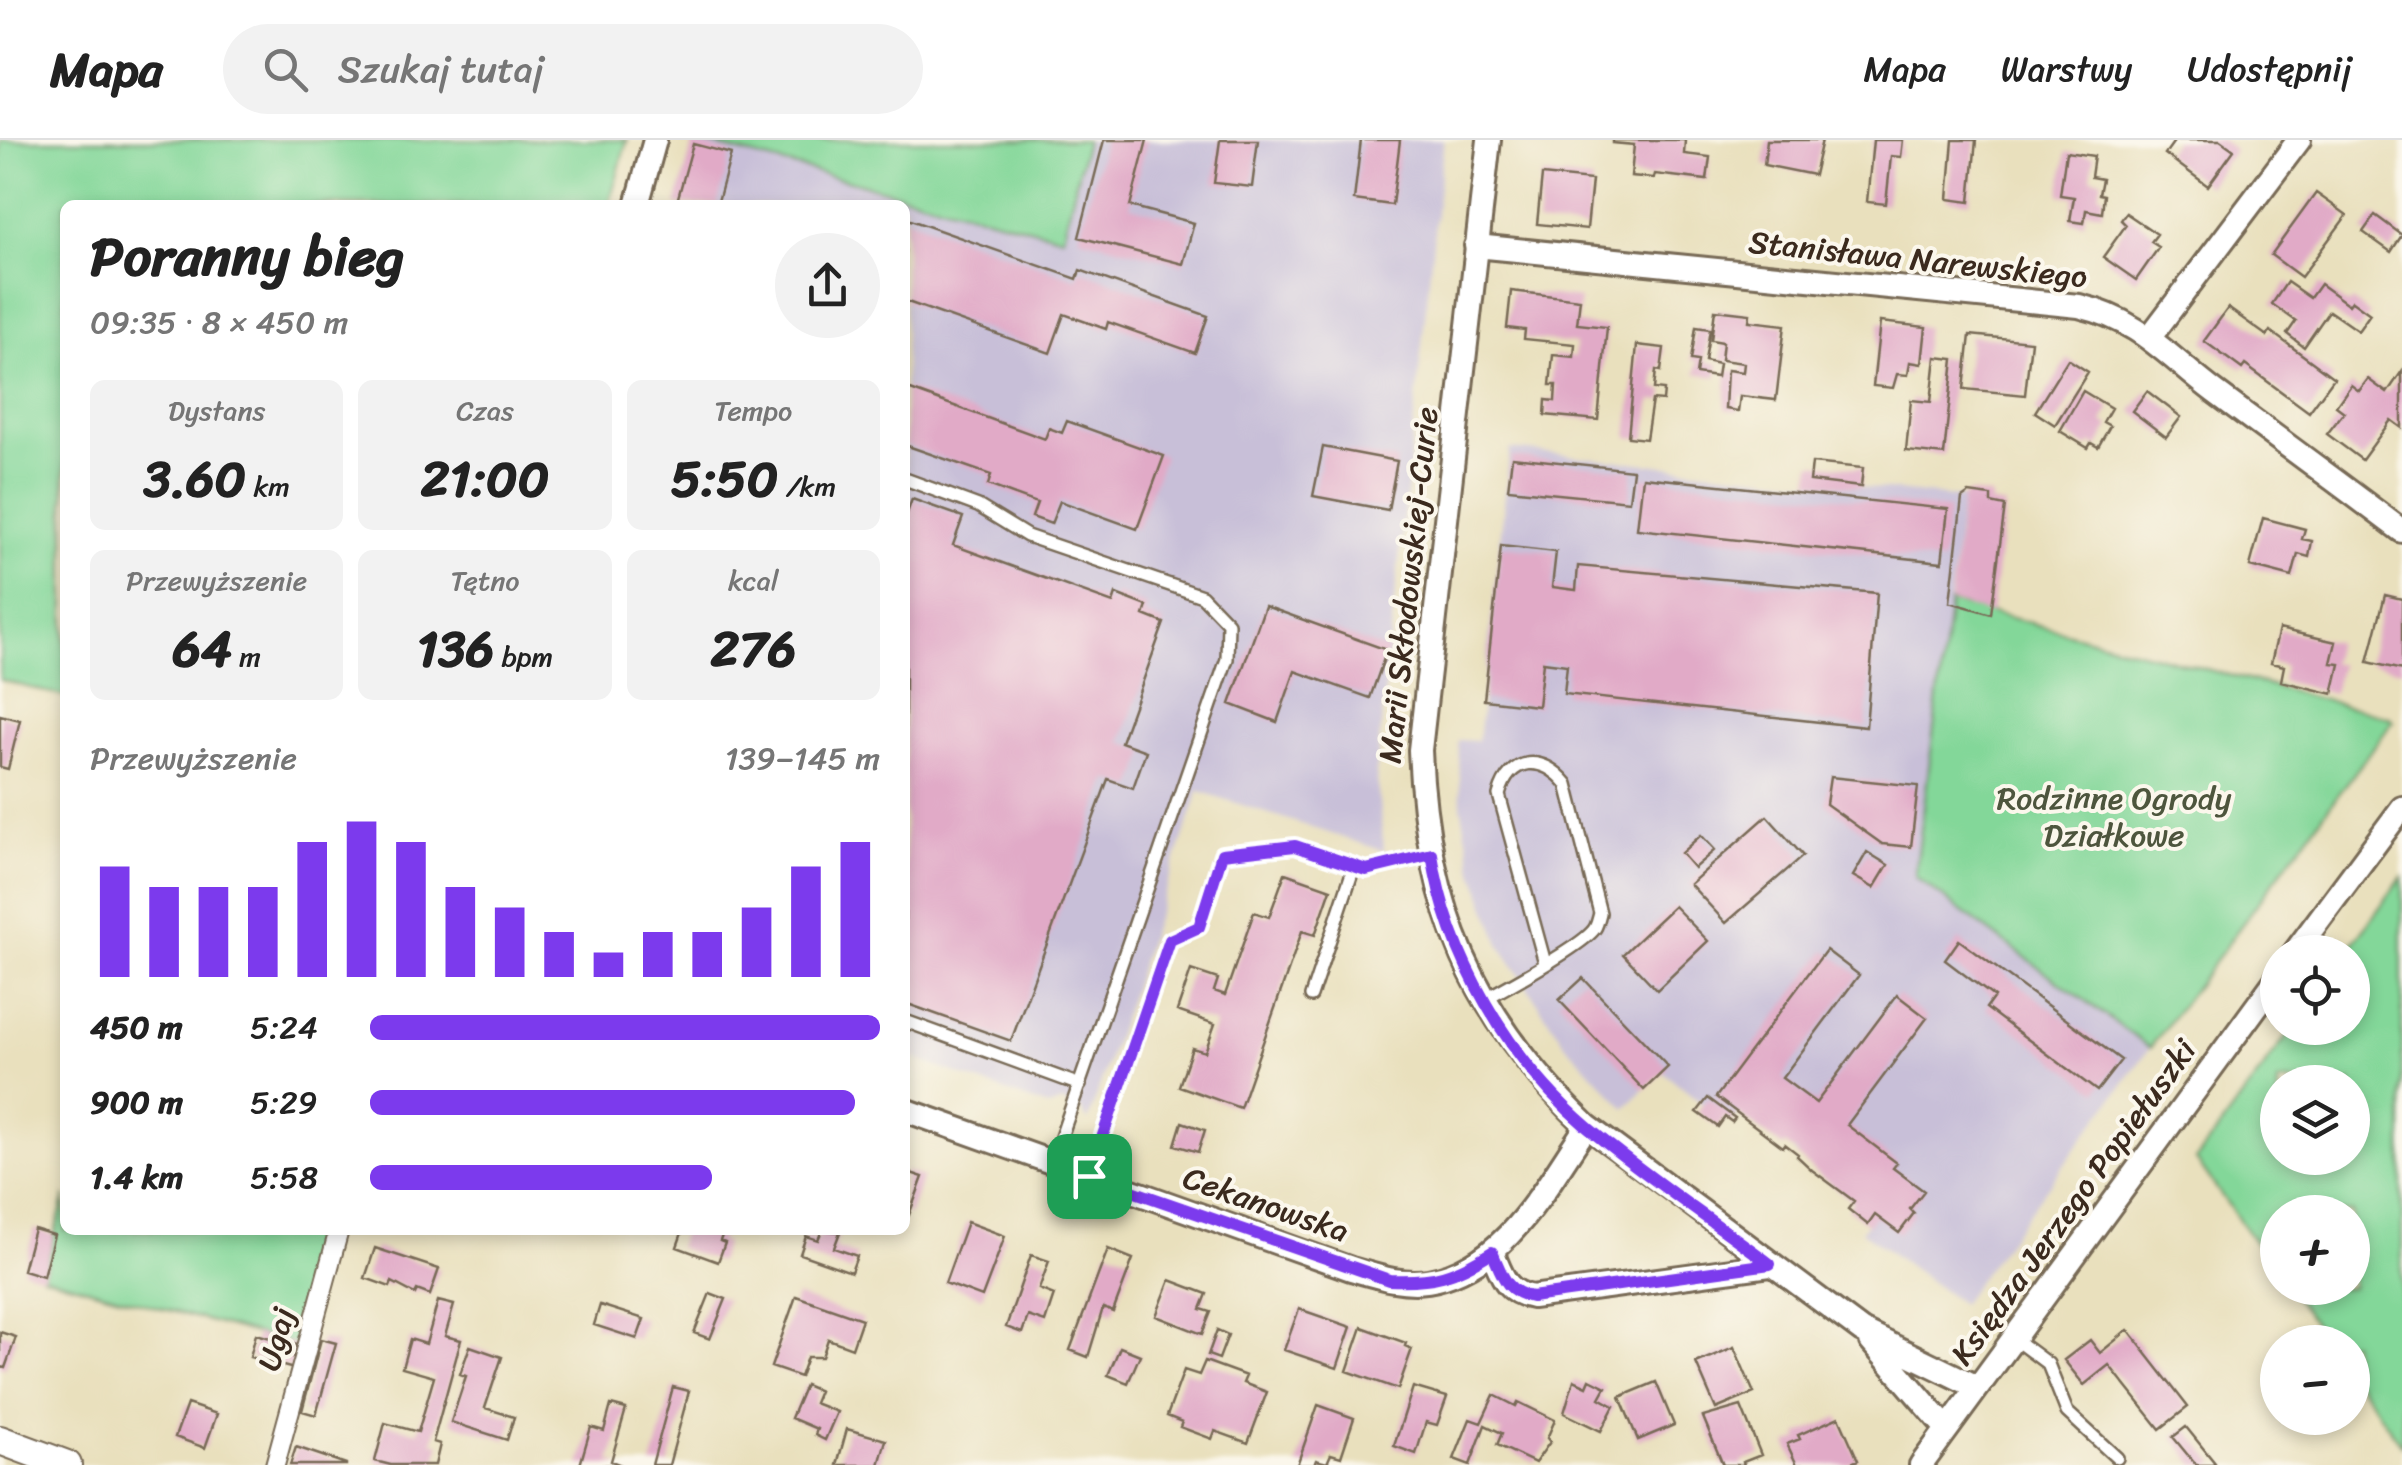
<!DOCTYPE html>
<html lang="pl">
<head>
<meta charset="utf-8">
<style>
  :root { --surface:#fff; --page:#f2f2f2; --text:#222; --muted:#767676; --line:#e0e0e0; --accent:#7c3aed }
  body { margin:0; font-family:Sriracha,sans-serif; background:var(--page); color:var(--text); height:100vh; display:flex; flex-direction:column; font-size:38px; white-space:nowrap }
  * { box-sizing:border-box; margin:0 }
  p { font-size:32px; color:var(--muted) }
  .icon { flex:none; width:55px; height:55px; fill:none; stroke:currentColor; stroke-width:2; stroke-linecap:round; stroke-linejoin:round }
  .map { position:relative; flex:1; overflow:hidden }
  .details { position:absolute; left:60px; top:60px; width:850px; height:1035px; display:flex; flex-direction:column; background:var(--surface); border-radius:15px; box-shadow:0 5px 15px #0003 }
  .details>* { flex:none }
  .tools { position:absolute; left:2260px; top:795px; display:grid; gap:20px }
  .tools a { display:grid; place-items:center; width:110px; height:110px; border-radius:50%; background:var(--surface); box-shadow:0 5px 15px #0003; font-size:50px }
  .pin { position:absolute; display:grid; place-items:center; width:85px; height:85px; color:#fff; margin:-42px; border-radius:20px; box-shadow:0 5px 15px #0006 }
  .round { display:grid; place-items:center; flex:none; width:105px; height:105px; border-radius:52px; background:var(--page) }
  .headline { display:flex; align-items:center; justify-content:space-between; height:170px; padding:0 30px }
  h1 { font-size:55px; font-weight:800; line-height:75px }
  .metrics { display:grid; grid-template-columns:repeat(3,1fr); gap:15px; height:170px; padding:10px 30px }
  .metrics div { display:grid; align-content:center; border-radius:15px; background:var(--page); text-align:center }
  .metrics b { font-size:50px; font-weight:800 }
  .metrics small { font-size:28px; font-weight:400 }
  .metrics p { font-size:28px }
  .chart { height:280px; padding:20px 30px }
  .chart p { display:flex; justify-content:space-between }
  .chart svg { width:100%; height:180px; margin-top:10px; stroke:var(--accent); stroke-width:6 }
  ul { padding:0 30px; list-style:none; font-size:32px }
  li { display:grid; grid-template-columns:160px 120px 1fr; align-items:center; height:75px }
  li i { height:25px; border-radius:12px; background:var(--accent) }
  header { display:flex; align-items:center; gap:60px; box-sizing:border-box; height:140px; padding:0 50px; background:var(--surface); border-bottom:2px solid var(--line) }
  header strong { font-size:48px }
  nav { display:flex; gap:55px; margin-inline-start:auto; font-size:35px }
  .search { width:700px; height:90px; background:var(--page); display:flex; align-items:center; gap:25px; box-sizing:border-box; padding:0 35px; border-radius:55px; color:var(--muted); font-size:38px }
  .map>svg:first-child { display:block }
</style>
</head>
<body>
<header>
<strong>Mapa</strong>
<div class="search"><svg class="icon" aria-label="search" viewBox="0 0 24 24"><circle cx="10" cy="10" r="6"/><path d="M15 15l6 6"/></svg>Szukaj tutaj</div>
<nav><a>Mapa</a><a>Warstwy</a><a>Udostępnij</a></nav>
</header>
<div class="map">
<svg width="2402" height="1325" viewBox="0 0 2402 1325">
  <rect width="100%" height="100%" fill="#fbf7ec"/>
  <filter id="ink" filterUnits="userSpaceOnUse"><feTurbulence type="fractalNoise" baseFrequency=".01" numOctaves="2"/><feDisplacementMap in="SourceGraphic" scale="20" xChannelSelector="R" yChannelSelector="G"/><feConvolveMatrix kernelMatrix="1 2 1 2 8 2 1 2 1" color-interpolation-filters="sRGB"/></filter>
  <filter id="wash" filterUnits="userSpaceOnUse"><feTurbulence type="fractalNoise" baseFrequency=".0048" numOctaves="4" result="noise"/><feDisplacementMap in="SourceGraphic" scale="40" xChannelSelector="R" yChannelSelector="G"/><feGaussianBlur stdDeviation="2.25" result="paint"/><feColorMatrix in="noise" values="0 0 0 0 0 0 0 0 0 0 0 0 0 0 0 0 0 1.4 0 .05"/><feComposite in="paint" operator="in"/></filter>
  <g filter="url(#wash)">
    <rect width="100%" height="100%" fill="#e9e0bd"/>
    <path fill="#c8bfd8" d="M694 0 1062 96 1086 0H1444L1376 632 1384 711 1199 651 1088 981 1081 969 1062 962 1048 967 905 915V65H676Z
      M1510 309 1962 358 1915 737 2150 908 1961 1164 1861 1091 1867 1084 1848 1069 1853 1061 1812 1030 1786 1004 1783 1007 1738 974 1732 982 1725 977 1718 987 1703 964 1663 932 1625 968 1564 903 1501 807 1472 726 1461 665 1458 600 1478 601Z"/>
    <path fill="#83d799" stroke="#5f805c" stroke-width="2.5" fill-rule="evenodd" d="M0 0H627L609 65H65V557L0 540Z
      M694 0H1086L1063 97Z
      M1950 462 2389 577 2393 581 2150 908 1915 737Z
      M2402 737V1305L2353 1237 2352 1202H2328L2288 1148H2352V1072H2278L2277 1133 2196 1020 2293 888H2352V812H2347ZM2278 942H2352V1018H2278Z
      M65 1056V1090H331L300 1206 43 1136Z"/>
    <g id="blocks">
      <path fill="#e1aac7" d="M1104 0H1147L1130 66 1194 83 1183 124 1079 97Z
        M1220 0H1258L1252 47 1214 43Z
        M1361 0H1400L1392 65 1354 60Z
        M1613 0H1685L1684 14 1710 17 1707 40 1655 34 1654 38 1631 36 1634 5 1613 3Z
        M1767 0H1822L1814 35 1764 25Z
        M1873 0H1903L1901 17 1891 16 1886 64 1867 62Z
        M1953 0H1976L1970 62 1948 59Z
        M2175 0H2220L2234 10 2208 46 2165 14Z
        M693 4 731 14 717 65H676Z
        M2066 12 2094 16 2091 37 2102 39 2099 54 2104 55 2102 73 2086 70 2084 83 2070 81 2074 57 2060 55Z
        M1542 35 1592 40 1587 89 1537 84Z
        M2316 53 2347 75 2301 137 2271 115Z
        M2126 73 2157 94 2151 102 2159 107 2136 140 2103 117 2126 85 2121 80Z
        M2375 75 2402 95 2391 112 2363 92Z
        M905 78 1077 139 1080 130 1208 176 1195 213 1108 182 1106 189 1064 174 1050 213 905 161Z
        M2287 142 2310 158 2320 144 2349 165 2352 161 2370 174 2358 191 2329 171 2304 207 2287 194 2296 181 2272 164Z
        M1511 151 1580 159 1577 184 1607 187 1598 280 1545 275 1546 260 1555 261 1556 245H1550L1553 215 1574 217 1575 204 1524 199 1525 190 1507 188Z
        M2228 168 2267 196 2270 191 2334 238 2309 272 2245 225 2242 229 2204 201Z
        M1715 170 1750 174 1749 181 1785 185 1776 260 1740 256 1738 271 1725 269 1727 230 1743 232 1744 223 1721 220 1723 202 1711 200Z
        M1880 182 1926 187 1922 224 1910 222 1908 235 1897 234 1893 248 1873 246Z
        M1696 187 1710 189 1705 221 1719 224 1717 237 1696 234 1698 221 1691 220Z
        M1970 195 2031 201 2025 255 1964 249Z
        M1637 205 1664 208 1661 231 1656 230 1654 249 1664 250 1663 261 1652 260 1646 299 1628 297Z
        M1936 217 1954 219 1944 315 1906 311 1911 260 1931 262Z
        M2068 219 2088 232 2055 285 2035 272Z
        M2402 231V288L2391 280 2362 320 2327 294 2344 272 2336 266 2351 245 2359 251 2368 239 2387 253Z
        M905 248 1045 299 1049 288 1062 293 1067 281 1164 316 1137 389 1060 361 1051 384 1032 377 1037 363 988 345 991 335 905 305Z
        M2083 251 2111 268 2103 282 2110 286 2098 307 2091 303 2088 308 2060 291Z
        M2147 251 2181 277 2166 297 2132 271Z
        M1323 307 1397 321 1388 370 1313 356Z
        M1512 317 1633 330 1629 361 1508 349Z
        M1812 323 1863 328 1861 347 1810 341Z
        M1643 337 1948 369 1942 422 1637 389Z
        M1969 353 1991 356V363L2005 366 1991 474 1950 462 1962 358Z
        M912 359 963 377 953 405 1113 463 1116 454 1147 466 1144 475 1164 483 1121 602 1146 611 1133 648 1108 639 1011 901 905 863V379Z
        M2263 378 2305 389 2302 399 2312 401 2309 417 2298 414 2292 437 2250 426Z
        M1501 406 1556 412 1552 447 1576 450 1578 426 1877 453 1866 587 1564 554 1567 525 1543 522 1538 566 1484 560Z
        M2385 455 2402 459V530L2368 522Z
        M1265 466 1387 510 1370 558 1295 531 1277 582 1230 564Z
        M2279 489 2336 502 2331 523 2340 524 2333 554 2281 541 2284 526 2271 523Z
        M0 575 20 580 8 629 0 627Z
        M1830 637 1918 646 1911 707 1882 704 1826 664Z
        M1767 676 1803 716 1726 783 1690 744Z
        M1701 695 1715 710 1694 728 1681 713Z
        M1867 712 1888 725 1874 748 1853 736Z
        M1285 733 1331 749 1315 795 1302 791 1240 968 1179 946 1192 908 1205 912 1215 884 1177 871 1191 830 1218 839 1214 851 1225 855 1254 772 1269 777Z
        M1674 766 1708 801 1657 850 1623 814Z
        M1959 800 2121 920 2097 951 1986 868 1994 857 1945 820Z
        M1826 810 1859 835 1782 938 1816 963 1897 855 1927 878 1847 985 1897 1023 1893 1028 1924 1051 1910 1069 1914 1073 1899 1093 1875 1075 1868 1085 1848 1069 1854 1061 1812 1030 1797 1016 1798 1014 1785 1004 1783 1007 1716 957Z
        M1583 838 1668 927 1644 950 1559 860Z
        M1708 958 1735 978 1732 982 1725 977 1718 987 1697 972Z
        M1182 982 1205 990 1198 1012 1175 1005Z
        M905 1031 923 1037 909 1075 905 1073Z
        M967 1082 1005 1096 982 1157 945 1143Z
        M34 1089 54 1095 43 1136 23 1130Z
        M683 1090H724L720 1101 725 1103 718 1122 677 1107Z
        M822 1090 840 1092 834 1108 857 1116 851 1132 800 1114 806 1096 818 1100Z
        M375 1108 439 1129 430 1155 417 1150 415 1154 392 1142 390 1147 365 1138Z
        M1108 1109 1133 1119 1113 1172 1103 1168 1088 1217 1070 1210Z
        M1031 1115 1049 1121 1039 1149 1054 1155 1045 1182 1028 1176 1022 1193 1006 1187Z
        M1170 1140 1207 1154 1201 1169 1211 1172 1202 1194 1156 1176Z
        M710 1153 726 1159 710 1199 694 1193Z
        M796 1156 862 1179 852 1208 828 1199 822 1217H807L800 1237 771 1227Z
        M438 1161 454 1165 445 1196 461 1200 433 1302 440 1304 435 1325H391L375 1321 385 1283 418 1292 434 1237 402 1228 410 1199 426 1204Z
        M600 1165 644 1179 637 1199 594 1185Z
        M1299 1169 1351 1187 1337 1228 1284 1210Z
        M1362 1187 1406 1203 1405 1206 1412 1209 1398 1249 1347 1231Z
        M1217 1190 1228 1195 1219 1219 1208 1215Z
        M2128 1190 2188 1267 2160 1289 2109 1225 2084 1245 2064 1220 2090 1200 2100 1213Z
        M0 1192 16 1197 5 1228 0 1227Z
        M256 1194 300 1206 294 1229 250 1217Z
        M321 1199 336 1203 316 1275 302 1271Z
        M470 1206 502 1217 485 1268 514 1277 507 1300 451 1282 466 1236 460 1234Z
        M1120 1207 1140 1215 1128 1243 1108 1235Z
        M1734 1207 1754 1253 1716 1269 1696 1223Z
        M1205 1221 1246 1236 1243 1243 1267 1252 1248 1303 1215 1291 1212 1299 1180 1287 1182 1282 1167 1276 1184 1230 1199 1235Z
        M1590 1239 1606 1247 1600 1258 1614 1266 1601 1291 1564 1273 1574 1240 1587 1246Z
        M1656 1242 1674 1285 1638 1300 1620 1257Z
        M805 1245 819 1251 814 1263 837 1272 825 1300 815 1295 817 1289 791 1278Z
        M673 1247 689 1251 669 1325H652Z
        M1413 1247 1447 1257 1437 1285 1426 1282 1416 1314 1394 1306Z
        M1494 1255 1516 1266 1518 1262 1555 1280 1547 1298 1550 1302 1535 1323 1497 1305 1502 1293 1485 1285 1470 1325 1454 1319 1470 1279 1481 1283Z
        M187 1264 217 1274 205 1308 175 1297Z
        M611 1265 626 1269 611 1321 621 1325H580L591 1287 604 1291Z
        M1318 1265 1354 1278 1341 1317 1331 1314 1327 1323 1316 1320 1314 1325H1297Z
        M1741 1266 1761 1315 1743 1322 1744 1325H1723L1703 1277Z
        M1839 1277 1858 1320 1847 1325H1797L1787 1304 1800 1299 1798 1295Z
        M2186 1287 2215 1323 2213 1325H2196L2173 1297Z
        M847 1289 886 1300 879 1325H837Z
        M296 1307 346 1324V1325H290Z"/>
    </g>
  </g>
  <g filter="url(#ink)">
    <use href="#blocks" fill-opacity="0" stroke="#786a56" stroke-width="2.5"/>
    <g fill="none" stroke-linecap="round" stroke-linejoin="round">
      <defs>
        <path id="service" d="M905 339 978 366 1027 396 1202 456 1228 483 1227 519 1052 1023
          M1354 727 1366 730 1432 714
          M1483 860C1503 849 1585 805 1595 788 1597 785 1599 777 1600 773L1567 644C1543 614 1510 616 1499 655L1545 823
          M905 881 1080 945
          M1089 1036 1170 800 1199 787 1221 715 1295 706 1354 727 1311 856
          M2013 1198 2048 1224 2067 1272 2117 1318"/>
        <path id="pedestrian" d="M275 1325 339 1090"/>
        <path id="minor" d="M1489 0 1420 610C1427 769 1472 875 1587 986L1862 1191 1977 1247
          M637 65 655 0
          M1476 106 2079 166C2140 180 2167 216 2215 252 2277 298 2340 344 2402 391
          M2150 197 2299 0
          M2295 812 2402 668
          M905 970 1351 1129C1376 1136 1402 1145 1428 1141 1506 1128 1546 1045 1587 986
          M1492 1112C1502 1135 1505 1152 1532 1157L1770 1125
          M1871 1201 1947 1289
          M1921 1325 2278 837"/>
        <path id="tertiary" d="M0 1300 67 1325"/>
      </defs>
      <use href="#service" stroke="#786a56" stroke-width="16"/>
      <use href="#pedestrian" stroke="#786a56" stroke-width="22"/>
      <use href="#minor" stroke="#786a56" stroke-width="28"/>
      <use href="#tertiary" stroke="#786a56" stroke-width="32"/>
      <use href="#service" stroke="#fff" stroke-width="11"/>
      <use href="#pedestrian" stroke="#fff" stroke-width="18"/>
      <use href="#minor" stroke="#fff" stroke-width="22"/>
      <use href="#tertiary" stroke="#fff" stroke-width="28"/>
    </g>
  </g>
  <g fill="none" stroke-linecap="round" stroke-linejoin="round" filter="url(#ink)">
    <defs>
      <path id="route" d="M1295 706 1366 730 1432 714C1447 816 1509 920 1587 987 1645 1036 1710 1079 1770 1124L1532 1157C1505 1152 1502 1134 1492 1112 1454 1136 1434 1142 1389 1140L1089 1036 1170 800 1199 787 1222 714Z"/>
    </defs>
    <use href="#route" stroke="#fff" stroke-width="20"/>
    <use href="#route" stroke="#7c3aed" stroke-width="12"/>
  </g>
  <g text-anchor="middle" stroke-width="8" stroke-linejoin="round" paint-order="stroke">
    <g font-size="32" fill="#3b2a1e" stroke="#fbf7ec">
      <text transform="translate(1918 119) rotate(6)" y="11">Stanisława Narewskiego</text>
      <text transform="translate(1408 445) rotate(-84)" y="11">Marii Skłodowskiej-Curie</text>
      <text transform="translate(2073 1062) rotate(-54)" y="11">Księdza Jerzego Popiełuszki</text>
      <text transform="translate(1266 1064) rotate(19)" y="11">Cekanowska</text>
      <text transform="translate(276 1199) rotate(-75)" y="11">Ugaj</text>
    </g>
    <g font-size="32" fill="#4d553d" stroke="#fbf7ec">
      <text x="2114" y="669">Rodzinne Ogrody<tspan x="2114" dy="37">Działkowe</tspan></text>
    </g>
  </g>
</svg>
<div class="tools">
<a><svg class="icon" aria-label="locate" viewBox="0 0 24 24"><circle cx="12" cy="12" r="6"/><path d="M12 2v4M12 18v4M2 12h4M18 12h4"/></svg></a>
<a><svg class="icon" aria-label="layers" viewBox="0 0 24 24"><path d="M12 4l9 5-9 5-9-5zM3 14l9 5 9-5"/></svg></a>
<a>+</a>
<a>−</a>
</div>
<div class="pin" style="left:1089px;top:1036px;background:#1e9e55"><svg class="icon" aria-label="arrive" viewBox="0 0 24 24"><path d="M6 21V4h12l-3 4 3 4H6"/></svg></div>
<section class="details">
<div class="headline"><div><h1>Poranny bieg</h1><p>09:35 · 8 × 450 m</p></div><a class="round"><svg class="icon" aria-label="share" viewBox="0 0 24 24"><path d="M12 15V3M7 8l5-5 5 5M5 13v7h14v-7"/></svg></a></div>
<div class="metrics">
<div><p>Dystans</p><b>3.60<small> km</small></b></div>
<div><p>Czas</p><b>21:00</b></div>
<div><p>Tempo</p><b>5:50<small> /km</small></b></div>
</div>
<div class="metrics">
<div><p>Przewyższenie</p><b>64<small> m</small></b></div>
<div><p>Tętno</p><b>136<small> bpm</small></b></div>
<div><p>kcal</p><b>276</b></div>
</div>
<div class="chart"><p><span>Przewyższenie</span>139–145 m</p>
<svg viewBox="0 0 160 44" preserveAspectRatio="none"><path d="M5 44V17M15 44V22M25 44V22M35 44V22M45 44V11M55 44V6M65 44V11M75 44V22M85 44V27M95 44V33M105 44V38M115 44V33M125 44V33M135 44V27M145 44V17M155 44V11"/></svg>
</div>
<ul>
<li><b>450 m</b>5:24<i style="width:100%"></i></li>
<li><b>900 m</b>5:29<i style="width:95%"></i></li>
<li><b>1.4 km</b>5:58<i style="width:67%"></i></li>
</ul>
</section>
</div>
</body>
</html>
